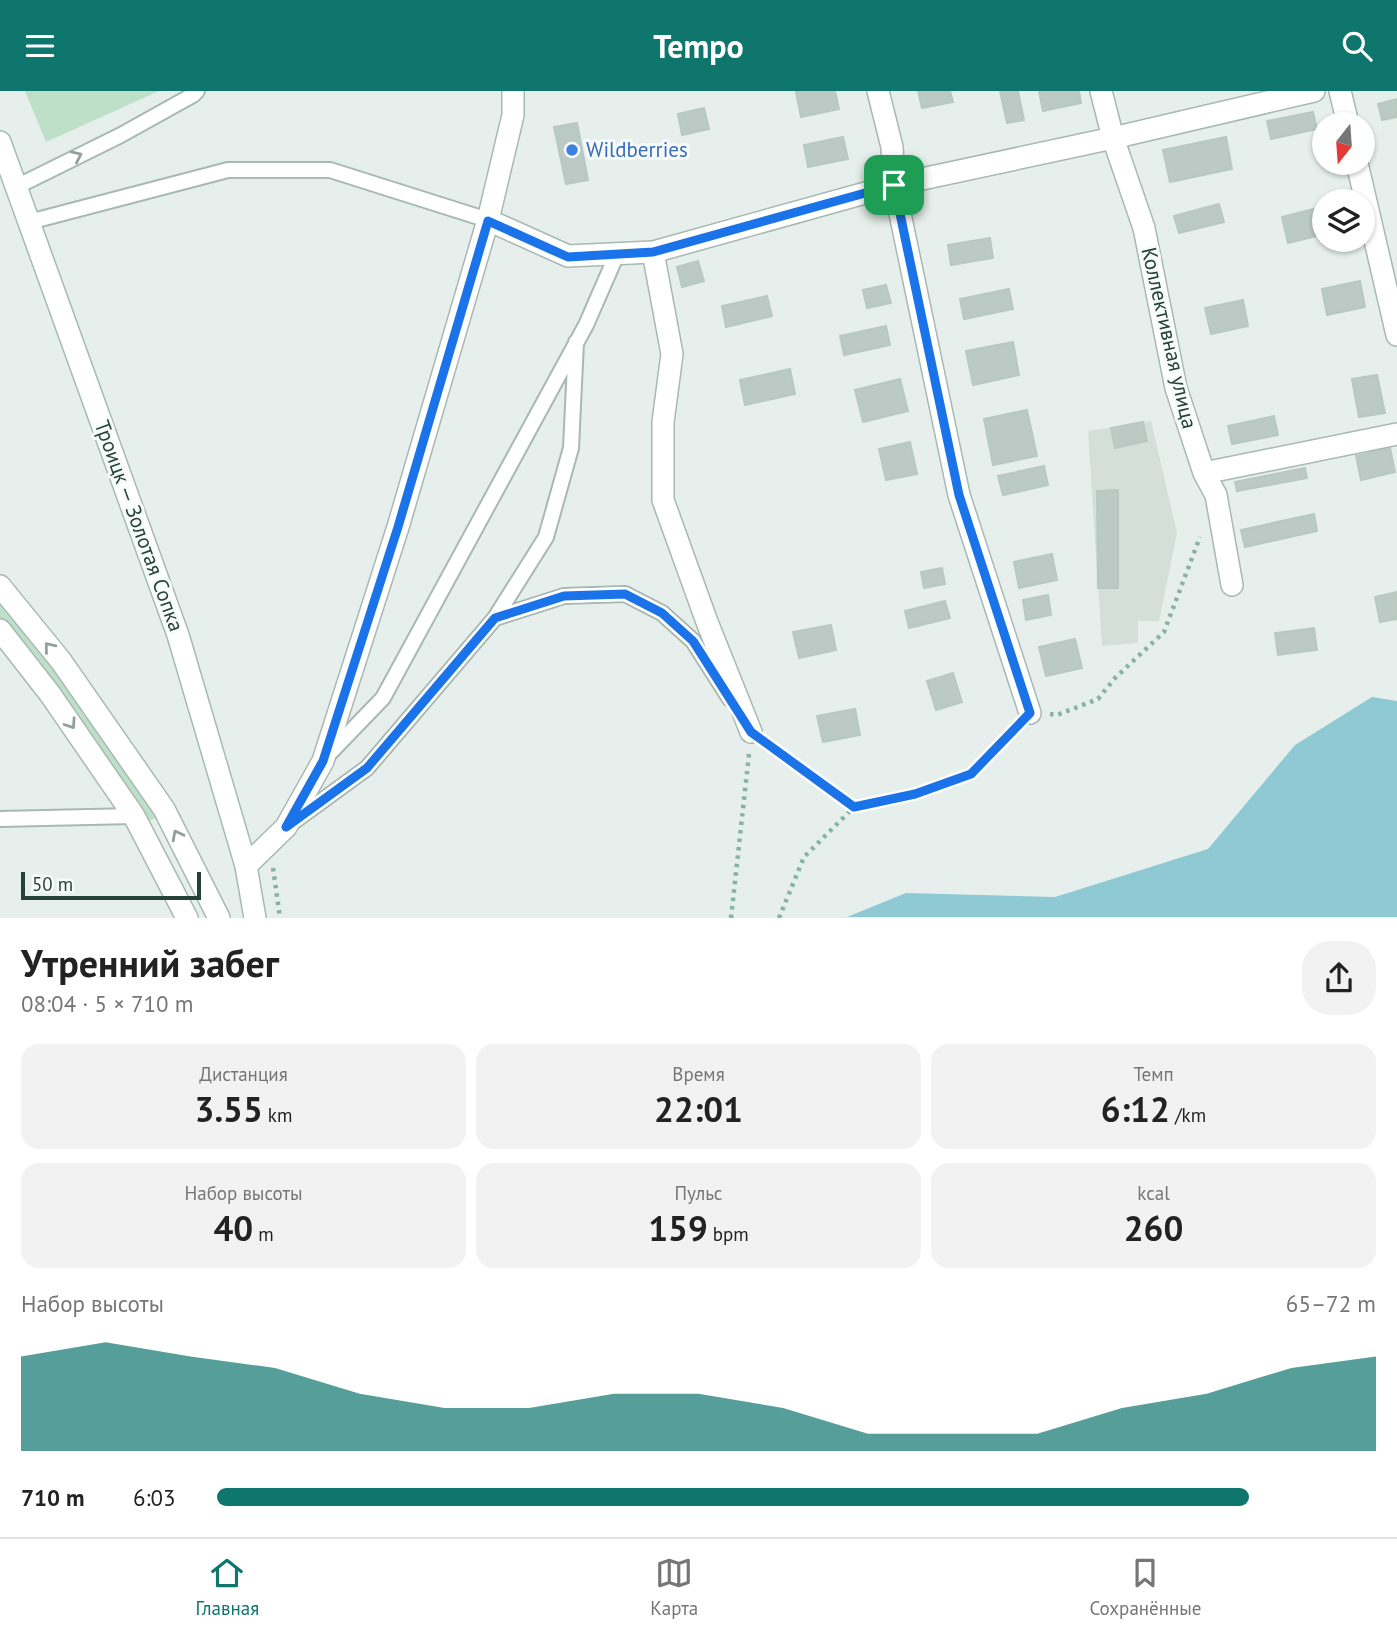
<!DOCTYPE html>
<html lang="ru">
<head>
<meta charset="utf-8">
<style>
  :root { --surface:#fff; --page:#f2f2f2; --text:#222; --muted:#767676; --line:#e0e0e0; --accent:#0f766e }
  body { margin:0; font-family:"PT Sans",sans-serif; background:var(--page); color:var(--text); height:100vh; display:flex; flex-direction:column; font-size:26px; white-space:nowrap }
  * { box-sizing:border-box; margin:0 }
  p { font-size:23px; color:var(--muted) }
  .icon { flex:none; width:38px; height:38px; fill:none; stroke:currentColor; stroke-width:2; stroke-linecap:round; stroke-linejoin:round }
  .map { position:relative; height:827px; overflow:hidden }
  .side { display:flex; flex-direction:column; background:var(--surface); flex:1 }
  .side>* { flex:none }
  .needle { width:46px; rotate:197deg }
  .tools { position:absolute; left:1312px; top:21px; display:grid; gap:14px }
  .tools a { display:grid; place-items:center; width:63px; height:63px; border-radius:50%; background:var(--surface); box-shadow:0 2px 5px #0004; font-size:35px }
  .scale { position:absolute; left:21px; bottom:18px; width:180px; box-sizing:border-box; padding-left:7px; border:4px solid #24423a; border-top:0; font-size:19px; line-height:24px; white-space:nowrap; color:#24423a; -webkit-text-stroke:5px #f7fbf9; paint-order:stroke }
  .pin { position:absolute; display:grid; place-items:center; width:60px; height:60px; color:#fff; margin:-30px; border-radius:14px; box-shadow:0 4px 10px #0006 }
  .round { display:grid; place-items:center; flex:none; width:74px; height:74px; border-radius:28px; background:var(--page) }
  .summary { display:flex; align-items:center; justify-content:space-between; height:119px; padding:0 21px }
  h1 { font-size:38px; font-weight:700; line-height:52px }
  .stats { display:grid; grid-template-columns:repeat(3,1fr); gap:10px; height:119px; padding:7px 21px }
  .stats div { display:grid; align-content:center; border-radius:18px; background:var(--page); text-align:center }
  .stats b { font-size:35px; font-weight:700 }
  .stats small { font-size:19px; font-weight:400 }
  .stats p { font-size:19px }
  .chart { height:196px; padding:14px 21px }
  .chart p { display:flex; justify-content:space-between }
  .chart svg { width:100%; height:126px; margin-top:7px; fill:var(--accent); opacity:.7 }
  ul { padding:0 21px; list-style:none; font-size:23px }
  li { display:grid; grid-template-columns:112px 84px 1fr; align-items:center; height:52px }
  li i { height:18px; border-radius:9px; background:var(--accent) }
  header { display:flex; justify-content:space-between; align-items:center; height:91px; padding:0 21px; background:var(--accent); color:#fff; font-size:32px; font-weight:700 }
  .dock { display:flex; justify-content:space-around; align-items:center; height:98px; border-top:2px solid var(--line); background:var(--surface); font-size:19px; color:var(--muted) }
  .dock a { display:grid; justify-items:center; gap:4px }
  .dock .selected { color:var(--accent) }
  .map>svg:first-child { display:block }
</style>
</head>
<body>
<header><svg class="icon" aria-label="menu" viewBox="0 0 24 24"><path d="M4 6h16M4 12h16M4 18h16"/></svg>Tempo<svg class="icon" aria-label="search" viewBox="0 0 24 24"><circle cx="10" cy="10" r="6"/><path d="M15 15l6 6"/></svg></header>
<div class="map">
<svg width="1397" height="827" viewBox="0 0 1397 827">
  <rect width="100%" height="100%" fill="#e6efeb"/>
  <path fill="#d4dfda" d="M1151 330 1177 442 1159 530H1138V552L1102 555 1088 340Z"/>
  <path fill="#bfe0c8" d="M25 0H159L46 51Z
    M0 507 31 542 159 725 150 730C102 662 55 591 0 528Z"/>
  <path fill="#8ec9d4" d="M1372 606 1397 610V826H847L906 802 1055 806 1208 758 1295 654Z"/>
  <path fill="#bbcac4" stroke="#b8c9c2" stroke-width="2" d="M835 0 839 18 801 26 796 1Z
    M918 0H950L953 11 922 17Z
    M1000 0H1018L1024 29 1007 32Z
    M1039 0H1079L1081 12 1043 20Z
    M1397 8V26L1382 29 1378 13Z
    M704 17 709 38 682 44 678 23Z
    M1313 21 1317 38 1271 48 1267 30Z
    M577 32 588 89 566 93 554 36Z
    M843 46 848 68 808 76 804 54Z
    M1226 46 1232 78 1170 91 1163 59Z
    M1219 113 1224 131 1179 142 1174 125Z
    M1325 115V143L1288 152 1282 126Z
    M990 147 993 167 951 174 948 154Z
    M698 170 704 190 682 196 677 176Z
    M1360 190 1365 216 1327 224 1322 198Z
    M886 194 891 212 867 217 863 199Z
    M1009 198 1013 218 964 228 960 208Z
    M767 205 772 225 726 236 722 215Z
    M1243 209 1248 235 1211 243 1205 217Z
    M886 235 890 254 844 264 840 245Z
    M1013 251 1019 284 973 294 966 260Z
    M790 278 795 303 745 314 740 289Z
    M1377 284 1385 322 1359 326 1352 288Z
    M900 288 908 320 863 331 855 299Z
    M1027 319 1037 365 993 374 984 328Z
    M1274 325 1278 344 1232 353 1228 335Z
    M1143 331 1147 350 1115 357 1111 337Z
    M910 351 917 383 886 389 879 358Z
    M1390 357 1395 381 1361 389 1356 365Z
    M1044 375 1048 394 1003 404 998 385Z
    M1305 377 1307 387 1237 400 1235 391Z
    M1118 399V497H1098L1097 400Z
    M1314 423 1317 440 1245 456 1241 439Z
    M1052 463 1057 489 1019 497 1014 471Z
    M942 477 945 493 924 497 921 481Z
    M1397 501V528L1380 531 1375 506Z
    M1048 504 1051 524 1026 529 1023 509Z
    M945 510 950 527 909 537 905 520Z
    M831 534 836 559 799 567 793 541Z
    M1314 537 1317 559 1278 564 1275 542Z
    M1075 548 1082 577 1046 585 1039 556Z
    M953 582 962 611 936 619 927 590Z
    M855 618 860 644 823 651 817 625Z"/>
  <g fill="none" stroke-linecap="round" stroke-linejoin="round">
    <defs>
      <path id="lane" d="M16 96 121 44 193 4 197 0
        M29 131 228 79H330L488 129
        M495 527 564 505 625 503 662 522 693 550 730 608
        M327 665 383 607 586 234 617 163
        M0 728 134 725
        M293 731 367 677 495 527 546 446 571 357 576 251"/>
      <path id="street" d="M878 0 892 56 894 94 959 404 1030 622
        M1101 0 1113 47 1144 137 1176 297 1204 382 1216 404 1232 494
        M1340 0 1348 33
        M1357 72 1397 244
        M488 129 568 165 653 161 894 94 1113 47 1314 0
        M653 161 672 263 663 331V409L707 531 751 641
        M1204 382 1397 343
        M0 495 61 570 164 718 219 827
        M0 539 50 603 134 725 187 827
        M246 775 286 736 323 670 398 436 488 129 513 24V0"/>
      <path id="secondary" d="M0 51 178 544 246 775 255 827"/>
    </defs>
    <use href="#lane" stroke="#a8b8b2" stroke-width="18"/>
    <use href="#street" stroke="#a8b8b2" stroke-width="24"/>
    <use href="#secondary" stroke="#a4bbb3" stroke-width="24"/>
    <path stroke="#86b3a5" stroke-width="4.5" stroke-dasharray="3.5 5" stroke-linecap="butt" d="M1050 623 1057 624 1098 608 1115 587 1164 541 1200 446
      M766 652 854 716 915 703 971 683 1016 636
      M273 777 280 827
      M731 827 749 663
      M779 827 804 766 854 716"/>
    <use href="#lane" stroke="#fff" stroke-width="14"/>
    <use href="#street" stroke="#fff" stroke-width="21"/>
    <use href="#secondary" stroke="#fff" stroke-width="21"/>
  </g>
  <defs><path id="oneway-chevron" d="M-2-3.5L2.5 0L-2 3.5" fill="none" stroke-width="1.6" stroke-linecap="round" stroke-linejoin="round" transform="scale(1.75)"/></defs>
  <g stroke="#92a09c">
    <use href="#oneway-chevron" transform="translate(77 65) rotate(-25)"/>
    <use href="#oneway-chevron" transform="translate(49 556) rotate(-129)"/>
    <use href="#oneway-chevron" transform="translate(71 633) rotate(56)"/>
    <use href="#oneway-chevron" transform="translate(177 744) rotate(-117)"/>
  </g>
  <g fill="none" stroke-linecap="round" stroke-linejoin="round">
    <defs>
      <path id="route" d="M894 94 959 404 1030 622 971 683 915 703 854 716 751 641 693 550 662 522 625 503 564 505 495 527 367 677 286 736 323 670 398 436 488 130 568 166 653 161Z"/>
    </defs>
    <use href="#route" stroke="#fff" stroke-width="14"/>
    <use href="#route" stroke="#1a73e8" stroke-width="9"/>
  </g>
  <circle fill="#3f7fe0" stroke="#f7fbf9" stroke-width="2.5" cx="572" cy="59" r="7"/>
  <g text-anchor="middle" stroke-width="6" stroke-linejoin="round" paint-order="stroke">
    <g font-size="21" fill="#366cbe" stroke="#f7fbf9" text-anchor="start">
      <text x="586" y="66">Wildberries</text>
    </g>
    <g font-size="21" fill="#24423a" stroke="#f7fbf9">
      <text transform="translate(1169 247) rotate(77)" y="7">Коллективная улица</text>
      <text transform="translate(139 435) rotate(70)" y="7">Троицк — Золотая Сопка</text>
    </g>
  </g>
</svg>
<div class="tools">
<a><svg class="needle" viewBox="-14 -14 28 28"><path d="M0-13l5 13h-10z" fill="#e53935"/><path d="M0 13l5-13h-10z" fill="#767676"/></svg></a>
<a><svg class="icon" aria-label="layers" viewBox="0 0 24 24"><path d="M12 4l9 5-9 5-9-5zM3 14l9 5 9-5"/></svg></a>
</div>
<div class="scale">50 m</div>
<div class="pin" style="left:894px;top:94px;background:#1e9e55"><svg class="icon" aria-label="arrive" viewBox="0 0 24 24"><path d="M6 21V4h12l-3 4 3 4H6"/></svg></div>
</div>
<section class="side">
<div class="summary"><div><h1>Утренний забег</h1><p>08:04 · 5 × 710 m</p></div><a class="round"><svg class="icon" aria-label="share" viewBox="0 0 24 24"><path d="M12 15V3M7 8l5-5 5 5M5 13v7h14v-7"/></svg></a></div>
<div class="stats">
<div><p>Дистанция</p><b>3.55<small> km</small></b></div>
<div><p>Время</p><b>22:01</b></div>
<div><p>Темп</p><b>6:12<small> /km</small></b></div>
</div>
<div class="stats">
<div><p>Набор высоты</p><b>40<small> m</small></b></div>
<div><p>Пульс</p><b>159<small> bpm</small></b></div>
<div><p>kcal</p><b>260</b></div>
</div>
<div class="chart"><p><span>Набор высоты</span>65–72 m</p>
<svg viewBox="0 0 160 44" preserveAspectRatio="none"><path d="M0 44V11L10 6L20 11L30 15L40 24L50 29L60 29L70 24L80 24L90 29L100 38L110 38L120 38L130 29L140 24L150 15L160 11V44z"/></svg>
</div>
<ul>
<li><b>710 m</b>6:03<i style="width:89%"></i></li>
</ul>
</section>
<nav class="dock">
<a class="selected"><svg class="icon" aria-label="home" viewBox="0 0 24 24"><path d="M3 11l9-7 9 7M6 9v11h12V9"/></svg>Главная</a>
<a><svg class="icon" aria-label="map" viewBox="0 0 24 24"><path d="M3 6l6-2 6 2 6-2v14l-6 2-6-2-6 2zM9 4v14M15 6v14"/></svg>Карта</a>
<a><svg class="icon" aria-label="saved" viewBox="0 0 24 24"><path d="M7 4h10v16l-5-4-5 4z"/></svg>Сохранённые</a>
</nav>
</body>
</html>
